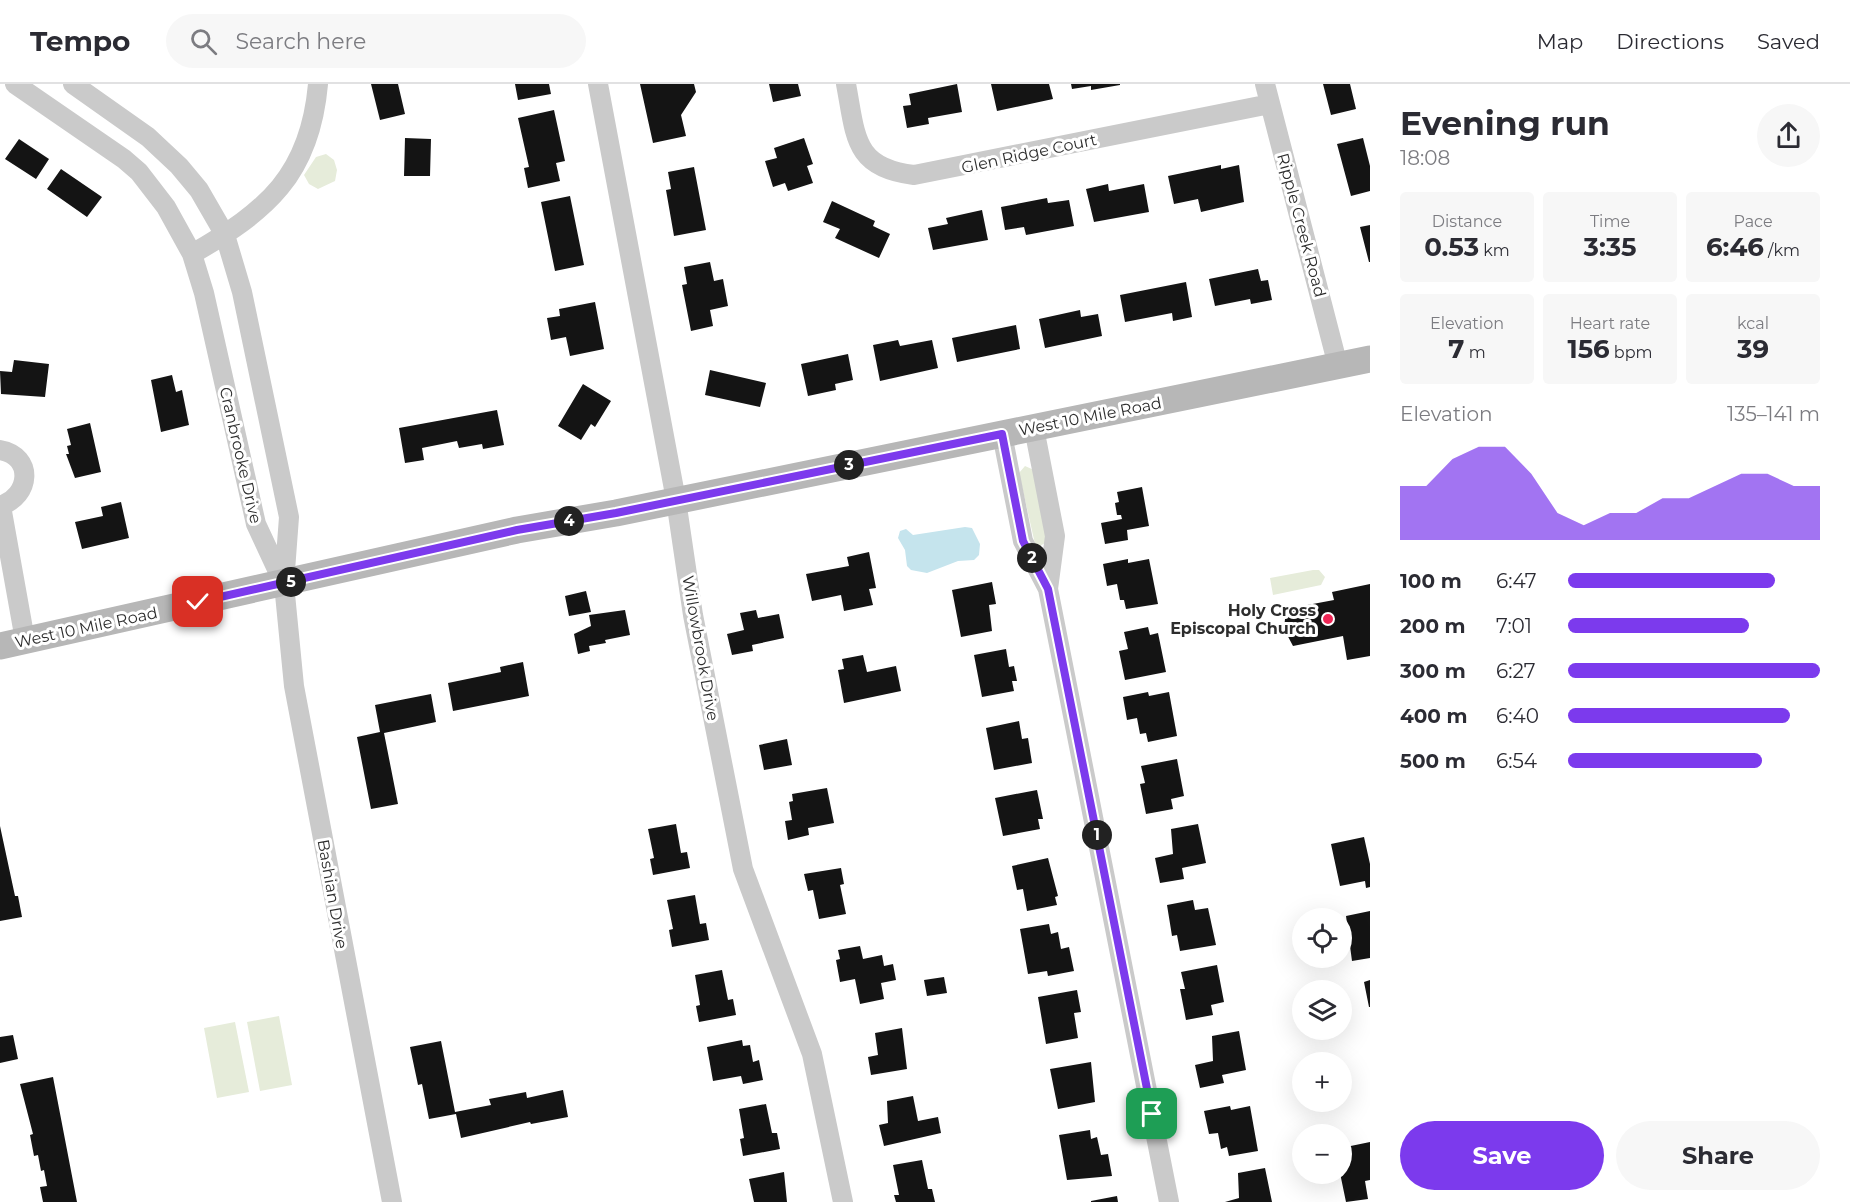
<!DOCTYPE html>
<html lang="en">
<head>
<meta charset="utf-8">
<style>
  :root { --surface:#fff; --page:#f7f7f7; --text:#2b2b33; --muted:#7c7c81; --line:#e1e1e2; --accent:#7c3aed }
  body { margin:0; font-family:Montserrat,sans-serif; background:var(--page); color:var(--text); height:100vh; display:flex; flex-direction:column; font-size:22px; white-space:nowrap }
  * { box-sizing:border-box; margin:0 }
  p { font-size:20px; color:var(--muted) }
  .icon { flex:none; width:33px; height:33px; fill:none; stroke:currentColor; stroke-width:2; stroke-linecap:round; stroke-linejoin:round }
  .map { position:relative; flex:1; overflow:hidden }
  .sheet { display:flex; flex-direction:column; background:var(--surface); width:480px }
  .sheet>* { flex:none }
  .tools { position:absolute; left:1292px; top:824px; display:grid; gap:12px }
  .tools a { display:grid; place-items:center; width:60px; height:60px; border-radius:50%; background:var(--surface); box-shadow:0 6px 24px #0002; font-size:30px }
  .pin { position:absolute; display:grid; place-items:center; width:51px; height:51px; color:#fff; margin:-26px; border-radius:12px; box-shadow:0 3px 9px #0006 }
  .km { position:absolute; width:30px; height:30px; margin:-15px; border-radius:50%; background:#222; color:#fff; font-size:16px; line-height:30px; text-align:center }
  .round { display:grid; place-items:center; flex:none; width:63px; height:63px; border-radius:32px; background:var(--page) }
  .head { display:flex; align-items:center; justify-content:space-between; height:102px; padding:0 30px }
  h1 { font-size:33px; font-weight:700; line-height:45px }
  .metrics { display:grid; grid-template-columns:repeat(3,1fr); gap:9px; height:102px; padding:6px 30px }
  .metrics div { display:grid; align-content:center; border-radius:6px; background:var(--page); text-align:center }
  .metrics b { font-size:26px; font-weight:700 }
  .metrics small { font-size:16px; font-weight:400 }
  .metrics p { font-size:16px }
  .chart { height:168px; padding:12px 30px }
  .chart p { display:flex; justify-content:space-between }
  .chart svg { width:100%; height:108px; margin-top:6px; fill:var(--accent); opacity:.7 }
  .action { display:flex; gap:12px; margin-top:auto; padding:12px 30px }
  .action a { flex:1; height:69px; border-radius:36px; background:var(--accent); color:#fff; font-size:24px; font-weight:700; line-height:69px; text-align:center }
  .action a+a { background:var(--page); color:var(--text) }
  ul { padding:0 30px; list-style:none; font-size:20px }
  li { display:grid; grid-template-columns:96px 72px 1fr; align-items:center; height:45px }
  li i { height:15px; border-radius:8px; background:var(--accent) }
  header { display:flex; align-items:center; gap:36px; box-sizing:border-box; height:84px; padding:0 30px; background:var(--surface); border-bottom:2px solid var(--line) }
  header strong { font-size:28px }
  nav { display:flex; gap:33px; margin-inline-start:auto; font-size:21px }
  .search { width:420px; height:54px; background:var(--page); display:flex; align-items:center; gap:15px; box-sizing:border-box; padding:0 21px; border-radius:33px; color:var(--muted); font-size:22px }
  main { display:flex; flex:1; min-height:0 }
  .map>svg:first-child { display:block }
</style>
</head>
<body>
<header>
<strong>Tempo</strong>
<div class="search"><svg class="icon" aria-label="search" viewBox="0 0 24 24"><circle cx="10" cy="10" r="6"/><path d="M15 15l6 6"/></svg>Search here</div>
<nav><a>Map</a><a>Directions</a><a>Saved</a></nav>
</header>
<main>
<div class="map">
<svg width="1370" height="1118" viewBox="0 0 1370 1118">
  <rect width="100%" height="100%" fill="#fff"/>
  <path fill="#e6ecda" d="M326 70 334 76 337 86 335 97 318 105 309 100 304 91 316 73Z
    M1025 382 1034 386 1045 442V459L1040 462 1035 460 1019 389Z
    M1313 486H1319L1325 493 1321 501 1273 511 1270 494Z
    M279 932 292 1001 260 1007 247 938Z
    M235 938 249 1008 217 1014 204 944Z"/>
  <path fill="#c5e4ed" d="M965 443 972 444 980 460 979 471 974 476 958 477 927 489 911 486 907 482 905 466 898 454 900 447 906 445 913 451Z"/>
  <path fill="#141414" d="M371 0H398L405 30 380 36Z
    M515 0H549L551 10 518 16Z
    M640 0H694L696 8 681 31 686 52 653 59Z
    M769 0H798L801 12 773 18Z
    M957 0 962 28 928 34 929 40 907 44 903 22 911 21 909 10Z
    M991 0H1049L1053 15 997 27Z
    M1071 0H1120V1L1091 6V2L1072 5Z
    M1323 0H1350L1356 25 1331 31Z
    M554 26 565 77 556 79 560 97 528 104 524 84 529 83 518 34Z
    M405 54 431 55 430 92H404Z
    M804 54 813 80 807 82 813 99 788 107 785 99 773 103 765 77 777 74 774 64Z
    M1363 54 1370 82V107L1351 112 1337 60Z
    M19 55 49 75 36 95 5 75Z
    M1221 81V85L1239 81 1244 118 1201 128 1198 115 1174 120 1168 92Z
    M694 83 706 146 674 152 666 106 671 105 668 88Z
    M61 85 102 113 87 133 47 105Z
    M1108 100 1109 107 1144 100 1149 128 1094 138 1086 105Z
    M570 112 584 181 555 187 541 118Z
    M1047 114 1048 119 1069 116 1074 142 1026 151 1024 143 1005 146 1001 123Z
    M832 117 875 137 873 142 890 150 879 174 835 154 840 145 823 138Z
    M982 126 988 156 933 166 928 144 948 140 946 134Z
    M1370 141V178H1369L1360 143Z
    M710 178 714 197 723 195 728 222 710 226 713 242 691 247 682 201 687 200 684 183Z
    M1258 185 1261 197 1268 196 1272 216 1251 220 1250 215 1215 222 1209 195Z
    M1186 198 1192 233 1173 237 1172 229 1125 238 1120 211Z
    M595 218 604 265 570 272 566 253 551 256 547 234 560 232 559 225Z
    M1080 226 1081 233 1098 230 1102 252 1045 264 1039 235Z
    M1016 241 1020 265 957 278 952 254Z
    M898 256 900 262 932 256 938 284 880 297 873 261Z
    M848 270 853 296 835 300 836 306 808 312 801 280Z
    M14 276 49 280 45 313 1 310 0 287 12 288Z
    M710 286 766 299 760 323 705 311Z
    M172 291 176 308 182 306 189 341 161 348 151 296Z
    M583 300 611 317 595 343 591 340 581 356 558 342Z
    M497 326 504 361 483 365 482 360 459 364 457 357 422 364 424 376 405 379 399 344Z
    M90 339 101 388 75 394 66 370H69L67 362 71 361 67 345Z
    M1142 403 1149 442 1127 446 1128 456 1105 460 1101 439 1122 435 1121 431H1117L1115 419 1119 418 1117 408Z
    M121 418 129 454 82 465 75 438 103 432 101 423Z
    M869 468 876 504 869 505 873 521 844 527 841 511 812 517 806 490 849 482 847 473Z
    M1128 475V479L1149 475 1158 520 1126 525 1124 516H1120L1117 500 1107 502 1103 480Z
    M992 498 996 520 989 521 992 547 961 553 952 506Z
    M1370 500V572L1347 576 1343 552 1293 562 1284 545 1286 525 1334 516 1332 508Z
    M586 507 591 528 569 532 565 512Z
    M625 526 630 551 605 556 606 559 589 562 590 567 578 570 574 550 591 542 589 531Z
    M756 526 758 534 779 530 784 554 752 561 753 567 732 571 727 550 744 546 740 529Z
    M1148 543 1150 551 1158 549 1166 588 1125 596 1119 567 1128 565 1124 548Z
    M1006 565 1009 583 1014 582 1017 597H1012L1014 607 982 613 974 571Z
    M863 571 867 588 896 582 901 607 844 619 838 586 844 585 842 575Z
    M523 578 529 612 453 627 448 599 501 588 500 583Z
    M1148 608 1149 612 1169 608 1177 652 1148 658 1146 649 1140 650 1137 634 1127 636 1123 613Z
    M431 610 436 638 384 649 398 720 371 725 357 653 380 648 375 621Z
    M1019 637 1022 655 1028 654 1032 679 994 686 986 644Z
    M787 655 792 681 764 686 759 661Z
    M1177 675 1184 712 1171 715 1173 725 1146 730 1140 700 1145 699 1141 682Z
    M827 704 834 739 808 744 809 751 788 756 785 737 792 736 789 718 793 717 792 710Z
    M1037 706 1043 735H1038L1040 745 1003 752 995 714Z
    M676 740 681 769 687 768 690 784 653 791 650 775 654 774 648 745Z
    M1198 740 1206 779 1182 784 1184 795 1160 799 1155 774 1173 770 1171 745Z
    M0 742 15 812H18L22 833 0 837Z
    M1364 753 1370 780V803L1366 804 1365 797 1340 802 1331 760Z
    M1048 774 1058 812 1055 813 1057 821 1027 827 1023 805 1017 806 1012 782Z
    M841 784 844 800 840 801 846 830 819 835 813 806 808 807 804 790Z
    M695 811 700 840 706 839 709 856 672 863 669 846 673 845 667 816Z
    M1193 816 1195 826 1208 824 1216 861 1180 867 1177 851 1172 852 1167 821Z
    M1370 827V874L1352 877 1346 832Z
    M1049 840 1051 850 1058 848 1061 865 1069 863 1074 887 1048 892 1047 887 1028 890 1020 845Z
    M860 862 863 875 882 871 884 882 893 880 896 896 881 899 884 915 860 920 855 895 840 898 836 876 840 875 838 866Z
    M1217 881 1224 918 1211 921 1213 931 1186 936 1180 905H1185L1181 888Z
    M722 886 728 916 733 915 736 931 699 938 696 922 700 921 695 891Z
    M944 893 947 909 927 912 924 896Z
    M1370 896V923H1369L1364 898Z
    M1077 906 1081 928 1074 929 1078 954 1046 960 1038 913Z
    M902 944 907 985 871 991 868 973 878 971 875 949Z
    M1239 947 1246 986 1222 991 1224 999 1200 1004 1195 981 1213 977 1212 952Z
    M13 951 18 975 0 979V953Z
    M742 956 743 962 750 961 753 978 759 976 763 996 743 1000 741 992 713 997 707 963Z
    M441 957 455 1028 491 1021 489 1015 526 1008 527 1014 563 1006 568 1033 531 1040 530 1038 461 1054 456 1030 429 1035 422 1000 418 1001 410 963Z
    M1091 978 1095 1018 1058 1025 1050 985Z
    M53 993 77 1118H43L40 1103 47 1102 44 1086 41 1087 38 1071 34 1072 30 1051 33 1050 20 1000Z
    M913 1012 918 1037 938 1033 941 1049 884 1062 879 1041 888 1039 887 1017Z
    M766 1020 772 1049H777L780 1065 743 1072 740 1055 744 1054 739 1025Z
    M1230 1022 1231 1026 1250 1022 1258 1067 1229 1072 1227 1063 1221 1065 1218 1049 1209 1050 1204 1027Z
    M1090 1046 1091 1055 1097 1053 1101 1071 1108 1070 1112 1092 1067 1096 1059 1051Z
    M1370 1058V1096L1365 1097 1368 1115 1346 1118 1340 1089 1341 1064Z
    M922 1076 928 1105H932L935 1118H896L894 1111H899L893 1081Z
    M1265 1084 1272 1118H1225L1239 1114 1238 1089Z
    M784 1088 787 1118H754L749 1095Z
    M1117 1112 1118 1118H1091V1117Z"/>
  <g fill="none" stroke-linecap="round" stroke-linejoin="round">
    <path stroke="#cacaca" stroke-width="20" d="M15 0 124 75 139 88 166 123 192 170 204 209 256 440 283 498
      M73 0 148 53 179 82 199 106 225 151 242 208 289 433 284 500 294 602 392 1118
      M598 0 676 416 693 531 743 785 812 970 843 1118
      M846 0C856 52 853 84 914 91L1270 20
      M1265 0 1338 282
      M192 170C267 127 310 91 318 0
      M1034 344 1055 452 1048 505
      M1002 350 1023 457 1048 505 1169 1118
      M0 366C34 372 31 412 0 422
      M1 422 25 556"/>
    <path stroke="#b7b7b7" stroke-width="27" d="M0 562 517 446 616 429 1370 275"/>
  </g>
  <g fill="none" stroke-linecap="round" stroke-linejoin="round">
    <defs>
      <path id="route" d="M198 518 517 446 616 429 1002 350 1023 457 1048 505 1152 1030"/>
    </defs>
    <use href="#route" stroke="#fff" stroke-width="12"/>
    <use href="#route" stroke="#7c3aed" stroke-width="8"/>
  </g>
  <circle fill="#ed2655" stroke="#fff" stroke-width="2" cx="1328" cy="535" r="6"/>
  <g text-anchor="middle" stroke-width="6" stroke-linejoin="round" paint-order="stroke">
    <g font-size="16" fill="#2d2d2d" stroke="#fff">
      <text transform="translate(1029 69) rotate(-12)" y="6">Glen Ridge Court</text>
      <text transform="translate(1302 141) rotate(75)" y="6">Ripple Creek Road</text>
      <text transform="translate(1090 332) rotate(-11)" y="6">West 10 Mile Road</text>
      <text transform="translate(241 371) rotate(77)" y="6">Cranbrooke Drive</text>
      <text transform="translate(86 543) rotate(-12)" y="6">West 10 Mile Road</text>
      <text transform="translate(701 564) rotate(80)" y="6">Willowbrook Drive</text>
      <text transform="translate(333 810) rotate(80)" y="6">Bashian Drive</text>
    </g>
    <g font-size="16" font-weight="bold" fill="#2d2d2d" stroke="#fff" text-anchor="end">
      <text x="1316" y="532">Holy Cross<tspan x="1316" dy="18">Episcopal Church</tspan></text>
    </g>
  </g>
</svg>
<div class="tools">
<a><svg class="icon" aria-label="locate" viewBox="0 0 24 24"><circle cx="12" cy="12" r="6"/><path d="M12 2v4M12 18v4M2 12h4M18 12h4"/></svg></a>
<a><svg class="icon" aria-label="layers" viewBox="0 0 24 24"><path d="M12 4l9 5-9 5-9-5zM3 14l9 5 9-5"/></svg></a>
<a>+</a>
<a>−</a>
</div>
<div class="pin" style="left:1152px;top:1030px;background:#1e9e55"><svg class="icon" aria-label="arrive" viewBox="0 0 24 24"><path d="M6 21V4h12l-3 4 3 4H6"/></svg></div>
<div class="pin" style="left:198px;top:518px;background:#d93025"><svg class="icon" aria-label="check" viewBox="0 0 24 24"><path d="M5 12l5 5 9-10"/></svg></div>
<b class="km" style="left:1097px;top:751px">1</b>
<b class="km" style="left:1032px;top:474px">2</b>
<b class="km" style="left:849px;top:381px">3</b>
<b class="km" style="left:569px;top:437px">4</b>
<b class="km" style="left:291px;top:498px">5</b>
</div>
<section class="sheet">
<div class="head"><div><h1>Evening run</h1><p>18:08</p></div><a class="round"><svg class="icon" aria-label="share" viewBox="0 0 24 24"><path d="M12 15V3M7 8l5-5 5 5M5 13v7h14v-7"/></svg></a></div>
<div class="metrics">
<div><p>Distance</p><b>0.53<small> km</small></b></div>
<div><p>Time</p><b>3:35</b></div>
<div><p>Pace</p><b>6:46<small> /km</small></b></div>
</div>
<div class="metrics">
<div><p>Elevation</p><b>7<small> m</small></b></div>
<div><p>Heart rate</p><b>156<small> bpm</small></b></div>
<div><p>kcal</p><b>39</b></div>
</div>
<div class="chart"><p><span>Elevation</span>135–141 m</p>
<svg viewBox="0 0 160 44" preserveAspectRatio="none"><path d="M0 44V22L10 22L20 11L30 6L40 6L50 17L60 33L70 38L80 33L90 33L100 27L110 27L120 22L130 17L140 17L150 22L160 22V44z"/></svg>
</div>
<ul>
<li><b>100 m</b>6:47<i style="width:82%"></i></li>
<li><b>200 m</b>7:01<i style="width:72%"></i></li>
<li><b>300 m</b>6:27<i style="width:100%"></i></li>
<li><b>400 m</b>6:40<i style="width:88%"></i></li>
<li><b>500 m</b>6:54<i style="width:77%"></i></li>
</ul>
<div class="action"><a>Save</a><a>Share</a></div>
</section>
</main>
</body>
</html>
